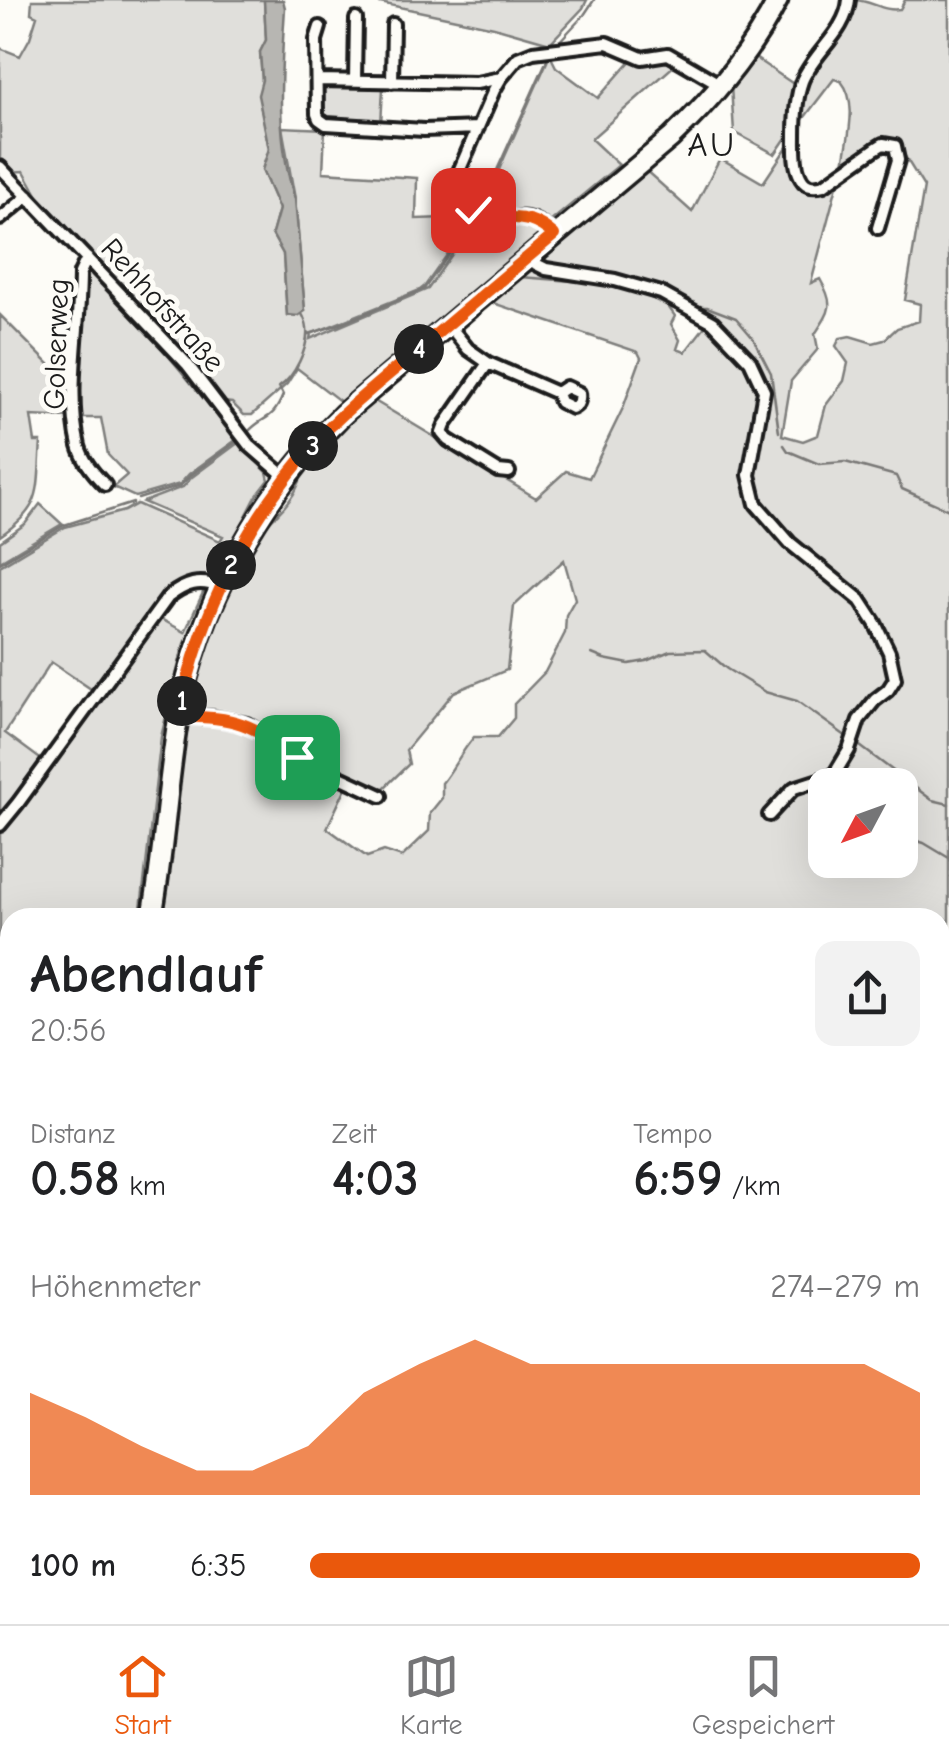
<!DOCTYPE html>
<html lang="de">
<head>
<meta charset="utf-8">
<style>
  :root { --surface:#fff; --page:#f2f2f2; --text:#202124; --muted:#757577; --line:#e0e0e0; --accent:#ea580c }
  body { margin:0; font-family:"Comic Neue",sans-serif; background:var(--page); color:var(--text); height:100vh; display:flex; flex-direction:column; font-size:38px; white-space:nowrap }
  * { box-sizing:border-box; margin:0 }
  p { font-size:32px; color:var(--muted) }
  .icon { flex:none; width:55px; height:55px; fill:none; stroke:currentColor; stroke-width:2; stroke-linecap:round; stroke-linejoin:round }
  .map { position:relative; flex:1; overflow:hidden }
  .drawer { position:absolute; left:0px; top:908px; width:950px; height:718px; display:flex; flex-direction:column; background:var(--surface); border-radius:30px 30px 0 0; box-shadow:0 10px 40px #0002 }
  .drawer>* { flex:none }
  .needle { width:65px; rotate:229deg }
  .fabs { position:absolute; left:808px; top:768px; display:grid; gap:20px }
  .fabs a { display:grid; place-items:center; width:110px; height:110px; border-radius:20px; background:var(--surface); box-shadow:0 10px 40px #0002; font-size:50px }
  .pin { position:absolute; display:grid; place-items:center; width:85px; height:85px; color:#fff; margin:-42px; border-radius:20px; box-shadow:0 5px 15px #0006 }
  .km { position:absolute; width:50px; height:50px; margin:-25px; border-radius:50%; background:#222; color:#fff; font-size:28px; line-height:50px; text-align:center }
  .round { display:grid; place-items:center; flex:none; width:105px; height:105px; border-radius:20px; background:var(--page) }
  .summary { display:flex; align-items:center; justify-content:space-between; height:170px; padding:0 30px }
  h1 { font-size:55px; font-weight:700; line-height:75px }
  .stats { display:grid; grid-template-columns:repeat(3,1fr); gap:15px; height:170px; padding:10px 30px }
  .stats div { display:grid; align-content:center }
  .stats b { font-size:50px; font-weight:700 }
  .stats small { font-size:28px; font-weight:400 }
  .stats p { font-size:28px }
  .chart { height:280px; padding:20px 30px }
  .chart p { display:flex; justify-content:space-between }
  .chart svg { width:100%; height:180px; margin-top:10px; fill:var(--accent); opacity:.7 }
  ul { padding:0 30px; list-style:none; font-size:32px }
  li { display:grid; grid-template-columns:160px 120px 1fr; align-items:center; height:75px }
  li i { height:25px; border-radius:12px; background:var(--accent) }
  .menu { display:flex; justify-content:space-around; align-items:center; height:140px; border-top:2px solid var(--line); background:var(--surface); font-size:28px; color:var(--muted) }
  .menu a { display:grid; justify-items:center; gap:5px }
  .menu .on { color:var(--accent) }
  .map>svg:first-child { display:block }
</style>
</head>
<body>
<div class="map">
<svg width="949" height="1624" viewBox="0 0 949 1624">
  <rect width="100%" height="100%" fill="#fdfcf7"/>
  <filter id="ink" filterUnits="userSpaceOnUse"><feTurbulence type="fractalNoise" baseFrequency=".01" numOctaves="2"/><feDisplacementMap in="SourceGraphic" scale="20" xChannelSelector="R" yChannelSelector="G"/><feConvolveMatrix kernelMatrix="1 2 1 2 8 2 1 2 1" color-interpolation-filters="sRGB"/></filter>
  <g filter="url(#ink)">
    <path fill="#e0dfdb" stroke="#7e7e7c" stroke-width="2.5" fill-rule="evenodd" d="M32 0H264L266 40 260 52 262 80 259 95 269 149 262 170 279 209 272 234 283 254 287 315 305 311 295 199 282 127 325 129 323 172 417 178 416 219 474 217 425 286 420 290 311 334 310 339 428 289 477 218 496 223H528L537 228 540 234 341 402 297 368 287 384 252 415H244L232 403 224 402 146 312 44 207 24 171 7 172 0 160V48L20 56 30 38 37 16 31 13Z
      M366 0H587L583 8 550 43 494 27Z
      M854 0C871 0 883 12 900 9L905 0H949V1624H128L140 1615H940V918L157 917 182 726C191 718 199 720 211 721 247 723 261 739 290 756 308 767 328 776 347 785L327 828 367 857 384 851 402 857 429 831 430 813 442 798V783C454 768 461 752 474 737H498L514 718V704L545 672 565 633 566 615 575 599 564 560 514 606 507 670 454 692 406 750 409 764 384 788H372L300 757 267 733 243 720 233 716 188 713 185 709C198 654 217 596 246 548 259 526 281 516 293 495 301 482 304 467 313 453L321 452 334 436 373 400 536 498 566 471 589 478 623 408 641 358 638 352 490 302 530 266 544 276 595 282 639 292 667 305 675 316 671 324 680 340 677 349 685 352 706 325C682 294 648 283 610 276 587 272 553 277 536 258L640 173 643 168 692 212 720 158 763 183 791 141C795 176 795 211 839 178L811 283 820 279C835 305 831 310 815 334L818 349 791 381 782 435 803 441 818 435 826 405 844 381 848 363 836 346 840 338 850 336 873 343 884 340 897 328 919 321 920 304 905 300 924 187 898 145C879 136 861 154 844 165 847 138 859 103 841 81L834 79 798 126C797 108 802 85 812 70 827 46 850 29 854 0ZM825 785H900V860H825Z
      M550 55 556 67 598 98 634 57C649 64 661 59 676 64L591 139 619 165 550 222 536 215 524 211 501 215 481 210Z
      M752 56 798 87 790 132 775 154 734 132 731 86Z
      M322 84 383 88 381 124 328 121 320 112Z
      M86 268 90 269C142 323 190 380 236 440L189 474 180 484 135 497 113 487 127 475 108 455 101 418H79L77 396 83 273Z
      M0 315 72 387 74 418 31 416 35 442H41C37 491 44 506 0 536Z
      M238 443 267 472 269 480 256 497 213 580H197L184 584 94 691 51 662 5 733 43 761 0 821V566L65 527 124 511 137 504 220 541 223 536 143 502 183 487 192 477Z
      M40 504 62 524 0 561V542L25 524Z
      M206 586 208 589 182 651 161 737 140 917 10 918V1053L0 1057V830L157 617 185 632Z
      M0 1157 10 1162V1319L4 1310 0 1313Z
      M10 1448V1615H72L59 1624H0V1453Z"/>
    <path fill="#b7b6b2" stroke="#797876" stroke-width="2.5" d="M264 0H283L285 8C281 72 275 137 295 199L305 311 298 316 287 315 283 254 272 234 279 209 262 170 269 149 258 95 262 80 260 52 266 40Z"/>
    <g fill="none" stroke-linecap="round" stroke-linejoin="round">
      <path stroke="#797876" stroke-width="2.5" d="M556 45 584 15 594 0
        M479 210 550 53
        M520 277 585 282 638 292 677 310
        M695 307H707L736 318 753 338 771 373 779 432
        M309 334 340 324 424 289 476 217
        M247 433C264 414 272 423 283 395L279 387C294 378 309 347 307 329 307 325 304 317 302 314
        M784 445 788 451 819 464 845 462 896 476 902 489 949 510
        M138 499 180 486 191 475 237 441
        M0 563 64 525 133 503
        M592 654 604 659 629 664 646 661 670 651 705 650 727 669 765 692 797 701 847 737
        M856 743 932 800 949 804
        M900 836 924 843 949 858
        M0 1449 10 1445
        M0 1577 10 1581
        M42 1615 43 1624"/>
      <defs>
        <path id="street" d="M849 0C846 32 814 52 802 81 796 98 795 117 795 135 795 148 794 163 799 174 804 187 812 188 824 185L875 149 883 144 895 146 898 160 878 228
          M320 27 316 40 317 114 319 119 326 124 424 130 478 128
          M318 80 476 83 501 78
          M355 80 356 19
          M392 82 393 24
          M0 167 187 364 249 445 287 478
          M0 219 28 196
          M554 235C546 228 538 220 527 218 519 216 511 219 503 219 477 218 454 203 457 176L494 90 501 78 518 58 533 52 607 43 642 58 668 54 721 85
          M529 256 536 264 546 269 615 280 661 293 713 322 750 361 764 391 749 475 756 504 790 543 860 600 875 623 889 652 895 679 888 690 875 700 859 720 849 750 834 775 794 788 769 815
          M87 258 80 273C80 329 66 391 79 446 83 461 94 474 105 485
          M448 324 468 349 488 363 557 393 560 402 572 408C579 405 580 400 579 393L566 387 557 393
          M488 363 445 425 442 433 448 440 498 471 509 472
          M179 716 213 717 247 724 297 757 381 796
          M0 825 18 803 168 597C185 584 200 578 220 588
          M123 1624 135 1615"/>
        <path id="primary" d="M152 918C164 852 167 785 178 719 199 603 261 495 344 413L671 138C714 97 751 53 778 0
          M0 1385 10 1357"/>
      </defs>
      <use href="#street" stroke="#1c1c1c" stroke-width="18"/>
      <use href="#primary" stroke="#1c1c1c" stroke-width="25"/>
      <use href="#street" stroke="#fdfcf7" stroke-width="10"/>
      <use href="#primary" stroke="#fdfcf7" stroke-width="18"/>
    </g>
  </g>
  <g fill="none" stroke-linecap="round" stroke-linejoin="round" filter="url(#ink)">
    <defs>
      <path id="route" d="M297 757C248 722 239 718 179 716 200 611 250 513 323 434 349 406 379 383 408 358 457 317 506 276 554 235 523 207 508 226 473 210"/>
    </defs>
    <use href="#route" stroke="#fff" stroke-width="20"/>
    <use href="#route" stroke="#ea580c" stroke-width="12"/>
  </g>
  <g text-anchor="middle" stroke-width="10" stroke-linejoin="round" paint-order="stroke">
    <g font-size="30" fill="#1c1c1c" stroke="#fdfcf7">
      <text transform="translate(163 305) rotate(48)" y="10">Rehhofstraße</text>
      <text transform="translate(56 344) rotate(-88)" y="10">Golserweg</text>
    </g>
    <g font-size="35" letter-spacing="2.5" fill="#1c1c1c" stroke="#fdfcf7">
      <text x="712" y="156">AU</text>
    </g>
  </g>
</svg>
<div class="fabs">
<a><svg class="needle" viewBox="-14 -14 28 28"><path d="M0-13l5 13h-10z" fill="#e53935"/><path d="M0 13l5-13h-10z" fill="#757577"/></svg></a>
</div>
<div class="pin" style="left:297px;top:757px;background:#1e9e55"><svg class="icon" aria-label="arrive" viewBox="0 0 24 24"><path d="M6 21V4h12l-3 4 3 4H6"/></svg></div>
<div class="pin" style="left:473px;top:210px;background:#d93025"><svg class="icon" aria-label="check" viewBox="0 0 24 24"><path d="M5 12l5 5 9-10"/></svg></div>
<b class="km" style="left:182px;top:701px">1</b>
<b class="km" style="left:231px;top:565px">2</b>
<b class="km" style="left:313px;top:446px">3</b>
<b class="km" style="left:419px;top:349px">4</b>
<section class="drawer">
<div class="summary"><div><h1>Abendlauf</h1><p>20:56</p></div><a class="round"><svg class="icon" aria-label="share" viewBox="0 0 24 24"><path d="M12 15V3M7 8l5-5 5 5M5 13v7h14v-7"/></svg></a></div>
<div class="stats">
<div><p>Distanz</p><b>0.58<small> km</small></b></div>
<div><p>Zeit</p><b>4:03</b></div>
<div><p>Tempo</p><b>6:59<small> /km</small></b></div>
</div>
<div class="chart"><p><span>Höhenmeter</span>274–279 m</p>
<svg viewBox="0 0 160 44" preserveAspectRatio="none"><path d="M0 44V19L10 25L20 32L30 38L40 38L50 32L60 19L70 12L80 6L90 12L100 12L110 12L120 12L130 12L140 12L150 12L160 19V44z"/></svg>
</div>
<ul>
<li><b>100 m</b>6:35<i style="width:100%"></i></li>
</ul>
</section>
</div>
<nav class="menu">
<a class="on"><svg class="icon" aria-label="home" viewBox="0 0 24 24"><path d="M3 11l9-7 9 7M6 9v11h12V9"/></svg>Start</a>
<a><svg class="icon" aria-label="map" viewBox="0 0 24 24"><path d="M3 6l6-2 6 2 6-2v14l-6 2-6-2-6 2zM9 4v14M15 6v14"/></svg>Karte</a>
<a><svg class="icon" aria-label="saved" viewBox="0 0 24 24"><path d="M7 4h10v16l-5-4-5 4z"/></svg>Gespeichert</a>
</nav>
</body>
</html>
